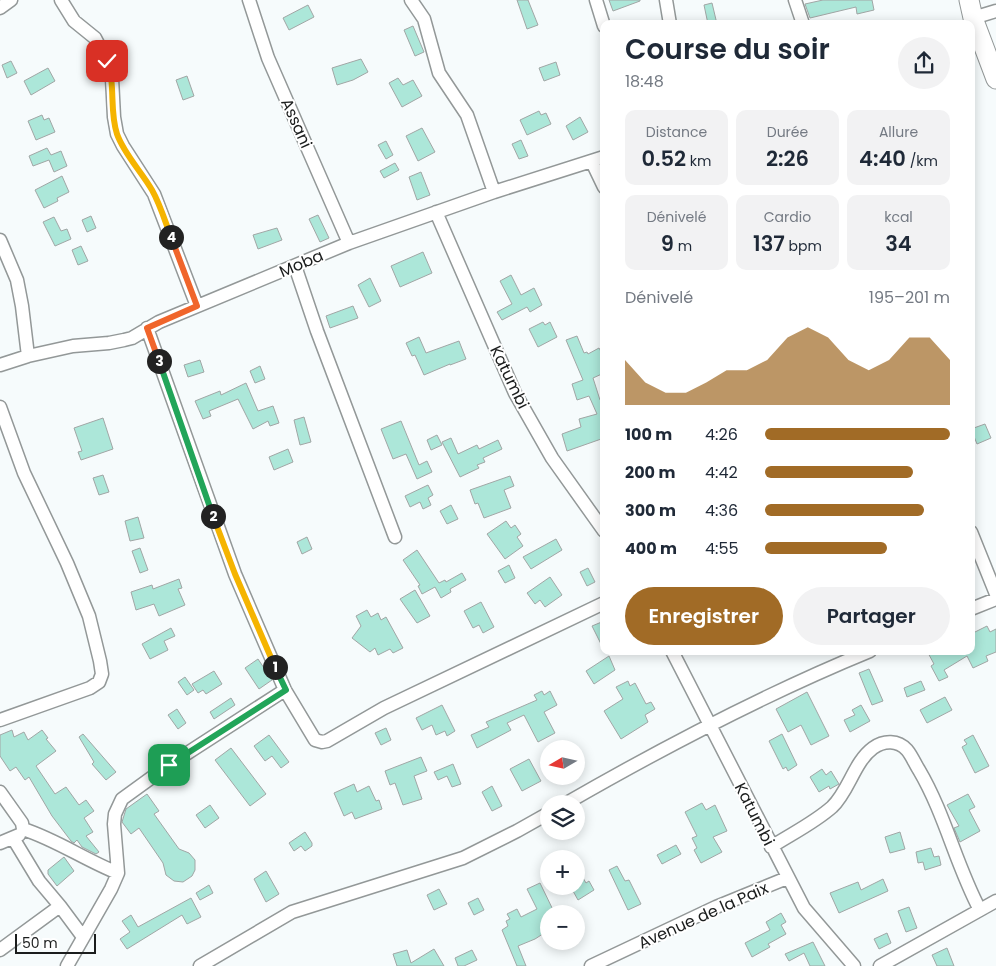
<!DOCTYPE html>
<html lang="fr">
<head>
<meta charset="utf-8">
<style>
  :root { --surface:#fff; --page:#f2f2f3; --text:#1f2937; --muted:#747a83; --accent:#a16b26 }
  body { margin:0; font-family:Poppins,sans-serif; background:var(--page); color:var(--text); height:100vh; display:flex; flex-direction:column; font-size:19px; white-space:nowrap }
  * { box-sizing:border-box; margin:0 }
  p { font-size:16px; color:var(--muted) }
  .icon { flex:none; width:28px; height:28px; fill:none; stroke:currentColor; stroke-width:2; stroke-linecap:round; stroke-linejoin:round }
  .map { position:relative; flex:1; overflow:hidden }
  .panel { position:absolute; left:600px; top:20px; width:375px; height:635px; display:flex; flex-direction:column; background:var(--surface); border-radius:10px; box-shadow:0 2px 12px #0003 }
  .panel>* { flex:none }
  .needle { width:32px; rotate:261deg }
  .buttons { position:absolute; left:540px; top:740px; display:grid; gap:10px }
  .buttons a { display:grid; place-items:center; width:45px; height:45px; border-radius:50%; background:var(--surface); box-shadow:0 2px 12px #0003; font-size:25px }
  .scale { position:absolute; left:15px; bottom:12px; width:81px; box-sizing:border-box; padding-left:5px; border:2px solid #1b1d1d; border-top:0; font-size:14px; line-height:18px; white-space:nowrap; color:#1b1d1d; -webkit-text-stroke:4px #fff; paint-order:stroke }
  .pin { position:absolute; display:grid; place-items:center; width:42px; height:42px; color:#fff; margin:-21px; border-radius:10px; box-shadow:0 2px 8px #0006 }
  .km { position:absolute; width:25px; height:25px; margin:-12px; border-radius:50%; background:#222; color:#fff; font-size:14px; line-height:25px; text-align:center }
  .round { display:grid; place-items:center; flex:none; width:52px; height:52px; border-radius:26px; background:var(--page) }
  .headline { display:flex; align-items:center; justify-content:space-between; height:85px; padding:0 25px }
  h1 { font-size:28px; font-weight:600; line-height:38px }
  .figures { display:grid; grid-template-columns:repeat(3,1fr); gap:8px; height:85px; padding:5px 25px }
  .figures div { display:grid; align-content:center; border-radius:10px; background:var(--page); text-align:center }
  .figures b { font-size:21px; font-weight:600 }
  .figures small { font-size:14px; font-weight:400 }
  .figures p { font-size:14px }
  .chart { height:140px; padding:10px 25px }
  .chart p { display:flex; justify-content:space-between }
  .chart svg { width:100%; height:90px; margin-top:5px; fill:var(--accent); opacity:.7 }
  .button { display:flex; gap:10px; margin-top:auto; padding:10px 25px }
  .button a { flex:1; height:58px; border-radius:30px; background:var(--accent); color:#fff; font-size:20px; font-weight:600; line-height:58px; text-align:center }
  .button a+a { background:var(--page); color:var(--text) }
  ul { padding:0 25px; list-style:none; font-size:16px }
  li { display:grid; grid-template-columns:80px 60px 1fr; align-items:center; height:38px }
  li i { height:12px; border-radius:6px; background:var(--accent) }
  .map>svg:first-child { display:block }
</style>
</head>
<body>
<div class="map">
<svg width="996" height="966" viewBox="0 0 996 966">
  <rect width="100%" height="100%" fill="#f6fbfc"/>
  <path fill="#ace7d9" stroke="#a1a6a5" d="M517 0H528L538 25 527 29Z
    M609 0H640V1L613 11Z
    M823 0H872L874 10 857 14 856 7 810 18 805 4Z
    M712 3 717 24H708L704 5Z
    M308 5 314 17 289 30 283 18Z
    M413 26 424 52 415 56 404 30Z
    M361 59 368 72 353 80 337 85 332 68Z
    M11 61 17 73 7 78 2 65Z
    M556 62 560 75 544 81 539 68Z
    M48 68 55 81 31 95 24 81Z
    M187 76 194 96 183 100 176 80Z
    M398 78 403 85 413 80 422 96 402 107 389 83Z
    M539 111 541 115 546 113 551 124 527 135 520 120Z
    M42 115 44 120 49 118 55 132 36 140 28 121Z
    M580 117 588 132 573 140 566 126Z
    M422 128 435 152 418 161 406 136Z
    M521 140 528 156 519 159 512 144Z
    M386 141 393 155 386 159 378 145Z
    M47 148 51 155 61 151 67 166 54 172 49 160 33 166 29 156Z
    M395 163 399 170 384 178 380 171Z
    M421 172 430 195 417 200 409 177Z
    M62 176 69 192 57 198 58 201 44 208 35 190Z
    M318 215 329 238 320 242 309 219Z
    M91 216 96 228 87 232 82 220Z
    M54 217 61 231 67 229 71 239 55 246 43 222Z
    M277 228 282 240 258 249 253 235Z
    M81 246 88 261 78 265 72 250Z
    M423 252 432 273 400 287 391 266Z
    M511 275 521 295 534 288 542 305 530 312 527 307 502 320 497 312 512 304 500 281Z
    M370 278 381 301 369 307 358 285Z
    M353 306 358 318 330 328 326 316Z
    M543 322 545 325 550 322 557 337 538 347 529 329Z
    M577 336 584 353 587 352 588 354 599 348 604 357V373L593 378 600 400 604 399V438L567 451 562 434 581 427 579 419 597 414 589 396 577 400 572 384 583 380 566 340Z
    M419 337 426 353 459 341 466 359 450 365V364L424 375 415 355 412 356 406 343Z
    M200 360 204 372 188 377 184 365Z
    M260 366 265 379 255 383 250 371Z
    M246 383 258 411 273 406 279 423 270 426 268 421 253 429 238 399 209 411 211 416 203 419 195 401 220 391 221 395Z
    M304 417 311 442 300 445 294 420Z
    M103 418 113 449 81 460 78 452 82 451 74 428Z
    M401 421 419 465 427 461 432 472 417 479 406 454 393 459 381 429Z
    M985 424 991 438 977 444 971 429Z
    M437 435 442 445 431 450 427 440Z
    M451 438 458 454 477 445 479 449 498 440 502 449 483 458 485 462 477 465 479 468 460 477 442 442Z
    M288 449 293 462 274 470 269 457Z
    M103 475 109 492 99 495 93 478Z
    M510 476 514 486 504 490 511 508 484 518 478 503 475 504 470 490Z
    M428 485 433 495 428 498 431 505 423 509 420 502 410 507 405 496Z
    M451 505 458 519 447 524 440 511Z
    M138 517 144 538 130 541 125 521Z
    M506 521 511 528 515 525 521 534 517 537 523 546 505 559 487 534Z
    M307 537 312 549 302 554 297 542Z
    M556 539 562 550 531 569 523 557Z
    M140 548 148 570 140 573 132 551Z
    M417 550 439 583 445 580 446 582 462 573 466 580 450 589 451 592 441 598 435 587 422 594 418 586 420 585 403 560Z
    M509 565 515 578 505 583 498 571Z
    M588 568 595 582 587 586 580 572Z
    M550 577 562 595 545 607 540 600 535 604 527 593Z
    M179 579 182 588 178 589 185 605 159 616 154 604 136 610 131 592 152 585 153 589Z
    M415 590 430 616 417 623 400 599Z
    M481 602 494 627 483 633 479 625 473 628 464 611Z
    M367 610 371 617 378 613 381 620 386 617 403 648 393 653 390 649 378 655 375 648 370 652 352 638 361 626 356 616Z
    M604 621V650L592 626Z
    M987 626 990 632 996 629V652L986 656 988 661 973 668 967 656 944 670 948 677 939 681 931 666 934 664 927 651H971V634Z
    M171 628 175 636 164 641 168 650 150 659 142 644Z
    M609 656 615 670 594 684 586 671Z
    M258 659 272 680 259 689 245 668Z
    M869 669 883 701 872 705 859 673Z
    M214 671 222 684 206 694 203 690 198 693 192 684Z
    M185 677 194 690 187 695 178 682Z
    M628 681 630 686 635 683 646 704 651 702 655 709 645 715 648 722 621 739 604 711 623 699 616 687Z
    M921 681 925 690 907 697 904 688Z
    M542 691 544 695 550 691 557 705 544 712 555 733 538 742 524 715 507 723 511 730 477 748 471 735 489 727 486 722 537 700 534 695Z
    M807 692 829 736 811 745 801 725 788 732 776 709Z
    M945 697 952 710 927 723 920 710Z
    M231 698 235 705 214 719 210 712Z
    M442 705 455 731 447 736 445 731 436 735 432 725 422 730 416 718Z
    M861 705 870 721 850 732 844 720 855 715 852 710Z
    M177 709 186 723 178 729 168 715Z
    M386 728 391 740 381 745 375 733Z
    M12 730 14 737 24 732 28 740 42 730 48 738 46 739 56 751 36 766 55 794 66 787 79 805 86 800 94 811 84 818 93 832 86 836 99 852 96 854 82 847 77 840 74 843 71 841 52 816 29 777 25 780 16 767 10 771 0 756V735Z
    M83 734 116 772 106 780 92 764 94 762 79 737Z
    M782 734 797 765 788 771 786 767 783 769 769 741Z
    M269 735 289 762 281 768 272 756 265 761 254 746Z
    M973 735 989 766 975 773 962 747 967 744 964 740Z
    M231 748 266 794 250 806 215 760Z
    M421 757 427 771 414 776 422 799 403 805 395 783 390 785 385 771Z
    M529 759 541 781 522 791 510 769Z
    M453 764 461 784 452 787 447 776 438 780 434 772Z
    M822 769 826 775 831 771 839 784 830 789 829 786 819 792 810 777Z
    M354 784 357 792 369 786 376 801 379 800 382 809 355 819 352 812 344 816 334 793Z
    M492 786 502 806 492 811 482 792Z
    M147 794 159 811 154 814 179 849 189 853 195 860V870L192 876 183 882 174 881 166 875 163 863 139 828 131 834 122 822 126 809Z
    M968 794 975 807 969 810 980 831 960 842 954 828 959 826 947 805Z
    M702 803 706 810 715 805 727 831 713 837 722 852 701 863 694 850 697 848 692 838 697 836 685 812Z
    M210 805 219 818 205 828 196 815Z
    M305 832 312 843V846L305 851 301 846 294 851 289 843Z
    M900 832 905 849 890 853 885 837Z
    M676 845 681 854 662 864 657 855Z
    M931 848 934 857 939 856 941 865 925 870 923 862 918 863 916 852Z
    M64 857 74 871 57 886 48 874V870Z
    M576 866 586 883 589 881 594 890 578 900 573 891 576 889Z
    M617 866 625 881 629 880 641 904 628 910 609 870Z
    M266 871 279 894 266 902 254 879Z
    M883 879 888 891 839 913 830 893 858 882 861 890Z
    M540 883 555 914H549V930L535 939 518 946 526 966H517L502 930 508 926 506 921 510 919 507 914 517 909 521 917 537 909 527 889Z
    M209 885 213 893 200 900 196 893Z
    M439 889 447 904 434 910 427 895Z
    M191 898 201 917 187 924 182 915 127 949 120 939 130 932 122 921 131 915 138 927Z
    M478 898 484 910 474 915 468 903Z
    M909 907 917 928 906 932 898 911Z
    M781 913 786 922 781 925 786 934 768 944 770 947 752 957 745 943 770 930 766 922Z
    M887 933 891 943 879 949 874 939Z
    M813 942 825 966H810L804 953 789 961 785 954Z
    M947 948 954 966H937L932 955Z
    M434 949 444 966H397L393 954 407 950 411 963Z
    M472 950 477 960 464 966H458L455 958Z"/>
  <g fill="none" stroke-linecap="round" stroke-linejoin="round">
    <defs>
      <path id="street" d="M61 0 74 21 95 38 107 61 112 78 114 117 117 134 123 146 154 194 197 306
        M249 0 268 58 349 243
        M411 0 424 19 439 73 467 115 494 192
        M596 0 604 26
        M666 0 670 24
        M795 0 803 24
        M0 8 11 0
        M973 18 996 11
        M592 162 604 187
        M436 212 515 393 552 458 604 531
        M0 240 17 280 22 306 28 356
        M295 266 317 331 395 537
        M147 328 235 574 285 690 315 740 322 742 327 741 384 708 604 603
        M0 365 28 356 73 346 109 343 124 340 132 338 159 322 349 243 494 192 604 157
        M0 407 24 473 67 563 89 616 100 661 102 674 99 682 90 688 0 720
        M971 532 996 594
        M971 609 996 599
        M672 651 804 908 854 966
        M0 792 22 823 23 829
        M565 804C664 747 765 694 870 651
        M23 829C57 840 85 860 118 873
        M13 838 39 881 60 906
        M0 843 19 835
        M771 847C791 834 814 823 832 807 849 791 854 762 873 748 884 740 898 740 907 750 912 756 915 764 919 770 945 814 956 865 980 910
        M0 950 60 906 83 937
        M67 966 111 889 118 873 114 824 115 814 122 799 169 765 285 690
        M200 966 292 912 463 858 517 831 549 813
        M591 966 716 907 787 878
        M880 966 996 901"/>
      <path id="secondary" d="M969 0 973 18 996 79"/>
    </defs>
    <use href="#street" stroke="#939898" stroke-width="15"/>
    <use href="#secondary" stroke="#939898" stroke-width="21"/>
    <use href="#street" stroke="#fff" stroke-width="12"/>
    <use href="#secondary" stroke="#fff" stroke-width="19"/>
  </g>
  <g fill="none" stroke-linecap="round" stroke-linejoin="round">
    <defs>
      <path id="split-1" d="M169 765 286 690 275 667"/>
      <path id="split-2" d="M213 516 235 574 275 667"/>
      <path id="split-3" d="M159 361 213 516"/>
      <path id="split-4" d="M159 361 147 328 197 306 171 237"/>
      <path id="split-5" d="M107 61C116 85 109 110 117 134 124 154 141 171 152 190 160 204 165 221 171 237"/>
    </defs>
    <use href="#split-1" stroke="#fff" stroke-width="10"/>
    <use href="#split-2" stroke="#fff" stroke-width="10"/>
    <use href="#split-3" stroke="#fff" stroke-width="10"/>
    <use href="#split-4" stroke="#fff" stroke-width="10"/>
    <use href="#split-5" stroke="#fff" stroke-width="10"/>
    <use href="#split-1" stroke="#22a559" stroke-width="6"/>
    <use href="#split-2" stroke="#f5b400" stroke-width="6"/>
    <use href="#split-3" stroke="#22a559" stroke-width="6"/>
    <use href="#split-4" stroke="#f0652b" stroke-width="6"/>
    <use href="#split-5" stroke="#f5b400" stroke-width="6"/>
  </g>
  <g text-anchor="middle" stroke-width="4" stroke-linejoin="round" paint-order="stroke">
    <g font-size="16" fill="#1b1d1d" stroke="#fff">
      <text transform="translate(297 123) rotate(66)" y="6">Assani</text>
      <text transform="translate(301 263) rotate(-23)" y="6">Moba</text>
      <text transform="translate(510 377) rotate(64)" y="6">Katumbi</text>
      <text transform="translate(755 814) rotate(63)" y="6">Katumbi</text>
      <text transform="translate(703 915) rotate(-24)" y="6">Avenue de la Paix</text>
    </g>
  </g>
</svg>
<div class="buttons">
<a><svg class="needle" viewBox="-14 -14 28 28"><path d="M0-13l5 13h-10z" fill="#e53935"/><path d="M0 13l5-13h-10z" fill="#747a83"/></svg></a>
<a><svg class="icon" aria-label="layers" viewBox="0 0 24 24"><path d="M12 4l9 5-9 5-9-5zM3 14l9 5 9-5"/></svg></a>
<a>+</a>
<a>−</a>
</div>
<div class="scale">50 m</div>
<div class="pin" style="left:169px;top:765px;background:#1e9e55"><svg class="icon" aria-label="arrive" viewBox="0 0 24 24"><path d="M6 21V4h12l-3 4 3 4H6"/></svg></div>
<div class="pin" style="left:107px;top:61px;background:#d93025"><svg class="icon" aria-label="check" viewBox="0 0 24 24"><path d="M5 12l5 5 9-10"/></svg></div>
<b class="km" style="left:275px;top:667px">1</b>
<b class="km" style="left:213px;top:516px">2</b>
<b class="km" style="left:159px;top:361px">3</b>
<b class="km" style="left:171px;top:237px">4</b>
<section class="panel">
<div class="headline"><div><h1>Course du soir</h1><p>18:48</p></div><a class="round"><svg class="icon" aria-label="share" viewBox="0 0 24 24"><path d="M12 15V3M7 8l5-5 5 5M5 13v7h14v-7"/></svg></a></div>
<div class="figures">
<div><p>Distance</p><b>0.52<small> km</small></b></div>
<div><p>Durée</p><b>2:26</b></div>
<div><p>Allure</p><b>4:40<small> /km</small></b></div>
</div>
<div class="figures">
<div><p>Dénivelé</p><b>9<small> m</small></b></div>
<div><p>Cardio</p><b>137<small> bpm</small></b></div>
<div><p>kcal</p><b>34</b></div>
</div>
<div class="chart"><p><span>Dénivelé</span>195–201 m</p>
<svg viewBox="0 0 160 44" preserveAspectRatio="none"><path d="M0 44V22L10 33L20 38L30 38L40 33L50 27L60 27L70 22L80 11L90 6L100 11L110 22L120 27L130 22L140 11L150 11L160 22V44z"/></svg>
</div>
<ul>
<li><b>100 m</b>4:26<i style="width:100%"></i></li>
<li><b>200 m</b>4:42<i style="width:80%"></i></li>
<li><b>300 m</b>4:36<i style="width:86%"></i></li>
<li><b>400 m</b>4:55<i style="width:66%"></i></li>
</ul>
<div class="button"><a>Enregistrer</a><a>Partager</a></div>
</section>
</div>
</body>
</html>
